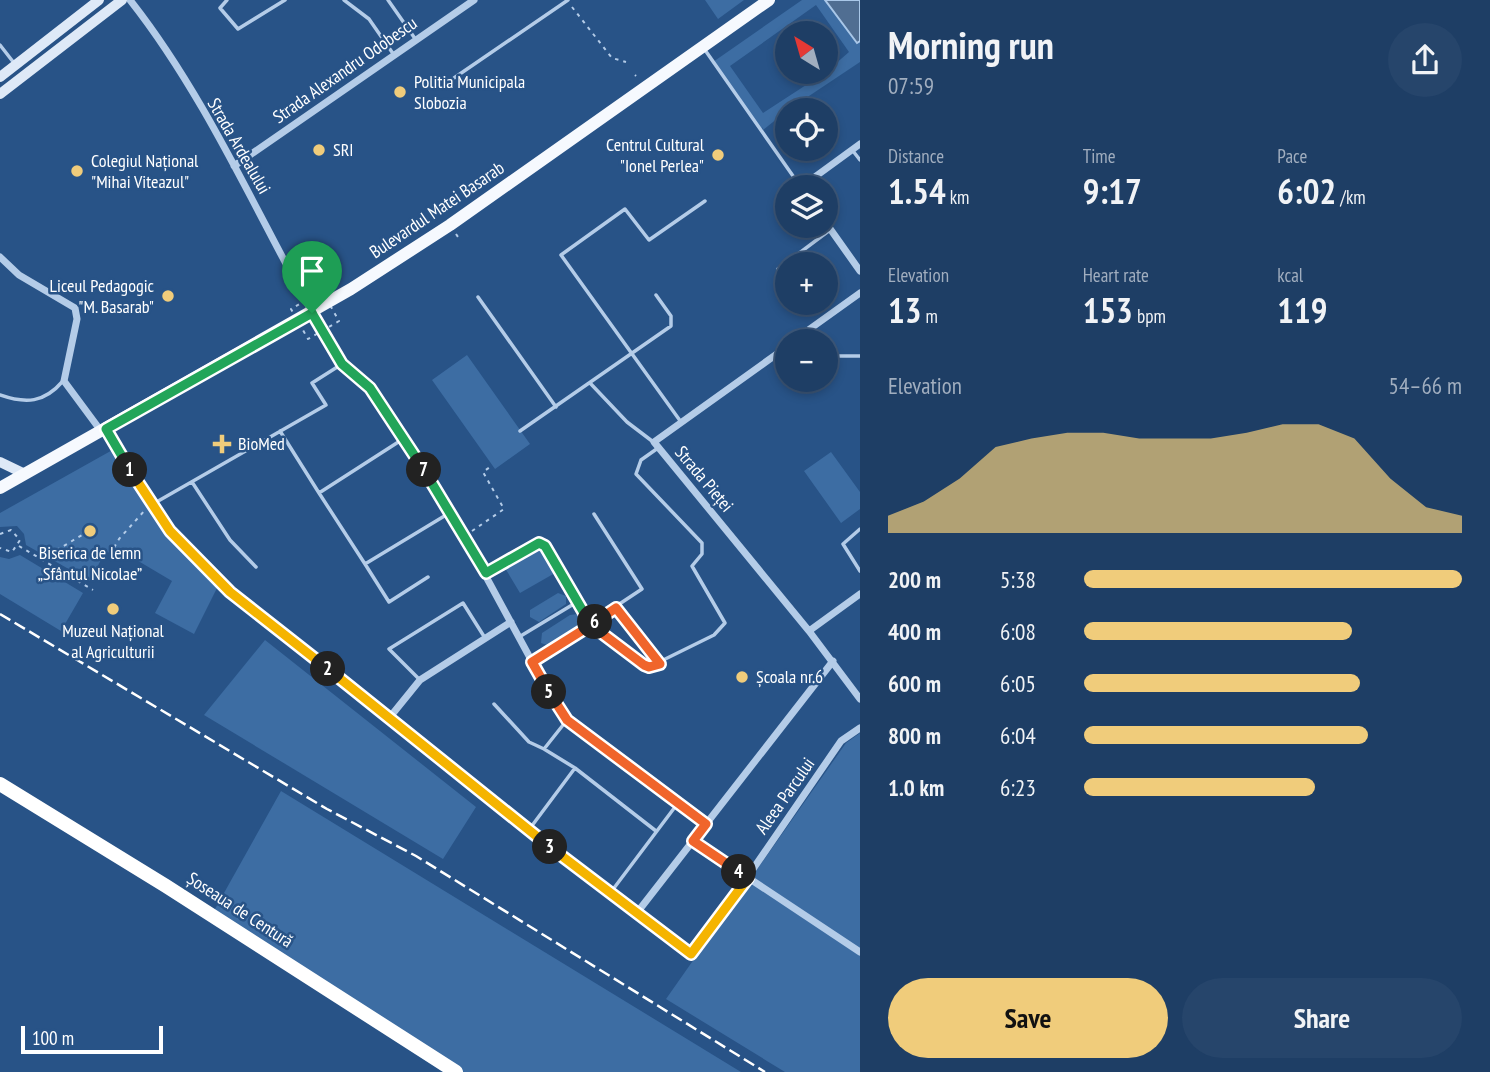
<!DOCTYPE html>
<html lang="en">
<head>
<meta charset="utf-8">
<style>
  :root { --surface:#1e3e65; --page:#26456b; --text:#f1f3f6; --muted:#a1aebf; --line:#3c5779; --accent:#f0cc7b }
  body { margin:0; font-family:"PT Sans Narrow",sans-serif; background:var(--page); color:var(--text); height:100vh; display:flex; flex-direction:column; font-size:26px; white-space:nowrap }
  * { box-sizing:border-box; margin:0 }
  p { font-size:23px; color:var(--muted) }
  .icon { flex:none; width:38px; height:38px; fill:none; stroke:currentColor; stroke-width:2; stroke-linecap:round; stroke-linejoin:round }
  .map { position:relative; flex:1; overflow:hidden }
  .drawer { display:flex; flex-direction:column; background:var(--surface); width:630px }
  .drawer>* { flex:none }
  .needle { width:46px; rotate:323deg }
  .buttons { position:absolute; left:775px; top:21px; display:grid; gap:14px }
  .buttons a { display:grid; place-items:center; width:63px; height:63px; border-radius:50%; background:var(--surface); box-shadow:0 4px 10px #0003,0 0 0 2px var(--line); font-size:35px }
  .scale { position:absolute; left:21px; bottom:18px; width:142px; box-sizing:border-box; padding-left:7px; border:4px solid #fff; border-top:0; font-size:19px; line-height:24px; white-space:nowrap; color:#fff; -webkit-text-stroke:5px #285387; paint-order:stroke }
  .pin { position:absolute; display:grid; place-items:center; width:60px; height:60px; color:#fff; margin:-72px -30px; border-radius:50% 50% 50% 0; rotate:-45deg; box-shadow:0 0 7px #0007 }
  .pin .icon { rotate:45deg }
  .km { position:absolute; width:35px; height:35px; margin:-18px; border-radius:50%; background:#222; color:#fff; font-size:19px; line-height:35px; text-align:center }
  .round { display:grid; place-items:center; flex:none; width:74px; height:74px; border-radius:37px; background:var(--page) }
  .overview { display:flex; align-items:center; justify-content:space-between; height:119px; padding:0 28px }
  h1 { font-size:38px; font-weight:800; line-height:52px }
  .metrics { display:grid; grid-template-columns:repeat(3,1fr); gap:10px; height:119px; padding:7px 28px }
  .metrics div { display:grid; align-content:center }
  .metrics b { font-size:35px; font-weight:800 }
  .metrics small { font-size:19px; font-weight:400 }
  .metrics p { font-size:19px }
  .chart { height:196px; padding:14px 28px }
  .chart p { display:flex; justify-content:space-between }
  .chart svg { width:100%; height:126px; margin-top:7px; fill:var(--accent); opacity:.7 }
  .button { display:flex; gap:14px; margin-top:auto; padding:14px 28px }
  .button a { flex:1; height:80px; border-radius:42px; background:var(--accent); color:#111; font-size:28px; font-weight:800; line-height:80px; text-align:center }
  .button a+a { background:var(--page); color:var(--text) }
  ul { padding:0 28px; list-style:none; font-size:23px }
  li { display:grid; grid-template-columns:112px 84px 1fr; align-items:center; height:52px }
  li i { height:18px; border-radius:9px; background:var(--accent) }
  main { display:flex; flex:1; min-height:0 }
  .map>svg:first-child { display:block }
</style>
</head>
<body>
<main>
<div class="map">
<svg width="860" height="1072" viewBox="0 0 860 1072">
  <rect width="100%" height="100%" fill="#285387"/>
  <path fill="#3d6da3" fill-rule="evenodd" d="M705 0H744L718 19Z
    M802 0H825L857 43 860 41V62L788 110 763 130 762 127V131L713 62ZM816 5 849 52 826 72 763 113 730 66Z
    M467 355 530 444 495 469 432 380Z
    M116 448 151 505 220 582 194 634 155 613 172 581 118 549 104 554 90 581 26 545 24 534 17 526 0 527V513Z
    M831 452 860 492V509L841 523 804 471Z
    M540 548 555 573 520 593 505 568Z
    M20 555 83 593 61 631 0 594V557L9 559Z
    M558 593 566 596V604L539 622 530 617V610Z
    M578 614 580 625 547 645 541 643 542 633 570 615Z
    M265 640 476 807 443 859 204 715Z
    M860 733V1072H785L666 999 846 743Z
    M281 791 741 1072H443L210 918Z"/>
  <path fill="#506e92" stroke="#a9c7e8" stroke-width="2" d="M825 0H860V41L857 43Z"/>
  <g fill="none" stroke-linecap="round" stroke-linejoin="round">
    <path stroke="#b4cce8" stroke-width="2" stroke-dasharray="3.5 5" stroke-linecap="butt" d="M572 7 612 58 626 62
      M635 75 636 76
      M456 234 460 240
      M322 291 339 321 308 339 291 309Z
      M472 531 504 509 483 472 490 467
      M0 534 11 530 20 540 12 552 0 548
      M19 546 93 590
      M114 555 112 551 119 539 146 509
      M42 559 82 535"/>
    <path stroke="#b4cce8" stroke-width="3.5" d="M227 0 220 8 238 29 285 0
      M344 0 369 19 394 55
      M388 0 416 40
      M0 45 14 63
      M705 50 800 186
      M454 78 568 0
      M853 151 860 160
      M778 269 830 230
      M478 297 556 407
      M809 330 818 341
      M826 350 836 356H860
      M590 383 627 422 652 441
      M0 395C26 404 44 403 63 381
      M681 422 561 255 625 209 649 240 705 201
      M280 431 319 493 403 439
      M520 431 671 326V316L656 295
      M192 482 230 540 256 567
      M319 493 365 564 451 512
      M153 504 326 405 312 383 342 364
      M860 529 843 544 860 571
      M365 564 389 602 428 577
      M486 573 531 546 539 543 545 546 591 625 649 667 714 635 725 623 692 566 702 554V543L636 474 641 460 658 448
      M616 608 660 664
      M519 637 577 602
      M532 662 642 589 594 514
      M420 680 389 649 463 603 485 638
      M494 704 529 742 544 749 567 720
      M544 749 575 768
      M531 827 575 768 656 831
      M611 892 678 803"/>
    <path stroke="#b4cce8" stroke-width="7" d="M130 0C216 109 270 246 342 364L370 388 451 512 561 715 706 824
      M234 166 474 0
      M801 187 860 144
      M826 223 860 271
      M0 257 19 275 75 308 77 319 64 381 101 431
      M793 341 860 293
      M788 346 654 442 809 631 860 699
      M106 429 170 531 230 592 688 954 696 952 841 741 860 728
      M809 631 860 594
      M390 717 420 680 511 622
      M693 841 860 952
      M636 914 833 661"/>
    <path stroke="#dee9f7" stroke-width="10" d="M0 77 99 0
      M0 94 122 0
      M0 462 25 474"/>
    <path stroke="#f6f9fe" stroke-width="12" d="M0 488 351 289 450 225 769 0"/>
    <path stroke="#fff" stroke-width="14" d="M0 784 166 886 456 1072"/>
    <path stroke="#fff" stroke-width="2.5" stroke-dasharray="12 5" stroke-linecap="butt" d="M0 614 327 809 416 856 765 1072"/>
  </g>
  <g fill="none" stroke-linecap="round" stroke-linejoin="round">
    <defs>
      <path id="split-1" d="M130 470 106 429 312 313"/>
      <path id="split-2" d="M130 470 170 531 230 592 328 669"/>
      <path id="split-3" d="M328 669 550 847"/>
      <path id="split-4" d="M550 847 691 954 748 878 739 872"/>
      <path id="split-5" d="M549 692 567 720 706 824 693 841 739 872"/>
      <path id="split-6" d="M549 692 532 662 591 625 644 665 649 667 660 664 616 608 595 622"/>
      <path id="split-7" d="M424 470 486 573 539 543 545 546 591 625 595 622"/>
      <path id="split-8" d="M312 313 342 364 370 388 424 470"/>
    </defs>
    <use href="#split-1" stroke="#fff" stroke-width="14"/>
    <use href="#split-2" stroke="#fff" stroke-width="14"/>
    <use href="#split-3" stroke="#fff" stroke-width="14"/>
    <use href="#split-4" stroke="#fff" stroke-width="14"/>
    <use href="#split-5" stroke="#fff" stroke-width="14"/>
    <use href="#split-6" stroke="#fff" stroke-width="14"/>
    <use href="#split-7" stroke="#fff" stroke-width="14"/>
    <use href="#split-8" stroke="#fff" stroke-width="14"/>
    <use href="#split-1" stroke="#22a559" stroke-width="9"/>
    <use href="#split-2" stroke="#f5b400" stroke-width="9"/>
    <use href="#split-3" stroke="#f5b400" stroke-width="9"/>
    <use href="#split-4" stroke="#f5b400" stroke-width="9"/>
    <use href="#split-5" stroke="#f0652b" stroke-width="9"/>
    <use href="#split-6" stroke="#f0652b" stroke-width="9"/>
    <use href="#split-7" stroke="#22a559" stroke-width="9"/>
    <use href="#split-8" stroke="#22a559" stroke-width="9"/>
  </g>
  <g fill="#f0cc7b" stroke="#285387" stroke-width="2.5">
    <circle cx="400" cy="92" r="7"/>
    <circle cx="319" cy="150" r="7"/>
    <circle cx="718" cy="155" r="7"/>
    <circle cx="77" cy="171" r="7"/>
    <circle cx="168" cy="296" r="7"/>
    <path d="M218.5 433.5h7v7h7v7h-7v7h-7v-7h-7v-7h7z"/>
    <circle cx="90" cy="531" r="7"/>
    <circle cx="113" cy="609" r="7"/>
    <circle cx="742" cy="677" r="7"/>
  </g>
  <g text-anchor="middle" stroke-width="5" stroke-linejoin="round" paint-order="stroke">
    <g font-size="18" fill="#fff" stroke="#285387">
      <text transform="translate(345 70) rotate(-35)" y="6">Strada Alexandru Odobescu</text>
      <text transform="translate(239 146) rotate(60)" y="6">Strada Ardealului</text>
      <text transform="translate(437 210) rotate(-34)" y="6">Bulevardul Matei Basarab</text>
      <text transform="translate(704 479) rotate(50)" y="6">Strada Pieței</text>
      <text transform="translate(785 796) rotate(-55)" y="6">Aleea Parcului</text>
      <text transform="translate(240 910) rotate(33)" y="6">Șoseaua de Centură</text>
    </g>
    <g font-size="18" fill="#fff" stroke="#285387" text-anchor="start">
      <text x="414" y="88">Politia Municipala<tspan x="414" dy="21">Slobozia</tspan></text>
      <text x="704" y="151" text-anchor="end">Centrul Cultural<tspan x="704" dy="21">"Ionel Perlea"</tspan></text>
      <text x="333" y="156">SRI</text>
      <text x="91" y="167">Colegiul Național<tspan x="91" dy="21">"Mihai Viteazul"</tspan></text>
      <text x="154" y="292" text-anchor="end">Liceul Pedagogic<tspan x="154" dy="21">"M. Basarab"</tspan></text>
      <text x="238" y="450">BioMed</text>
      <text x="90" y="559" text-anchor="middle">Biserica de lemn<tspan x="90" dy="21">„Sfântul Nicolae”</tspan></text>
      <text x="113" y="637" text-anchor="middle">Muzeul Național<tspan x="113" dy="21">al Agriculturii</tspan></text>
      <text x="756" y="683">Școala nr.6</text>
    </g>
  </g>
</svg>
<div class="buttons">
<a><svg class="needle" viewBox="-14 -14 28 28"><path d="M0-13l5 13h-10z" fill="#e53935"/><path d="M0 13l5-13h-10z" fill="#a1aebf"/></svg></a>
<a><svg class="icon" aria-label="locate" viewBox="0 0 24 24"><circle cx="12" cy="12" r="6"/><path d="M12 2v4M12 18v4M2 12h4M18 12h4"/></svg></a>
<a><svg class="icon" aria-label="layers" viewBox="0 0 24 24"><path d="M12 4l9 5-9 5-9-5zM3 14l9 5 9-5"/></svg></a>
<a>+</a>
<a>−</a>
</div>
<div class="scale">100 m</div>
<div class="pin" style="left:312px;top:313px;background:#1e9e55"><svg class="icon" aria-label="arrive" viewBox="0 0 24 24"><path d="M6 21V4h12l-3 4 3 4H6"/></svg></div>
<b class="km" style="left:130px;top:470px">1</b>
<b class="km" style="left:328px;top:669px">2</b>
<b class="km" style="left:550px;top:847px">3</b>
<b class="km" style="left:739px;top:872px">4</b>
<b class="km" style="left:549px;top:692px">5</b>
<b class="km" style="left:595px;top:622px">6</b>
<b class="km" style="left:424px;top:470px">7</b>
</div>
<section class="drawer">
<div class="overview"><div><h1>Morning run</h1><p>07:59</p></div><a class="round"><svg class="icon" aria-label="share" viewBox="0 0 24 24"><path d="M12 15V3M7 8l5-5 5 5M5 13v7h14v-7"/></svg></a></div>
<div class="metrics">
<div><p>Distance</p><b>1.54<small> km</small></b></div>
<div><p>Time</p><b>9:17</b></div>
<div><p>Pace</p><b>6:02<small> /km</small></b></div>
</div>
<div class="metrics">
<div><p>Elevation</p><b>13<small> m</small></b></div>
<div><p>Heart rate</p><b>153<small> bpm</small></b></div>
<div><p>kcal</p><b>119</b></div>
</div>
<div class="chart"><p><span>Elevation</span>54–66 m</p>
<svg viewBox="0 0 160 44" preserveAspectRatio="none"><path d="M0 44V38L10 33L20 25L30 14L40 11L50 9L60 9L70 11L80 11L90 11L100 9L110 6L120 6L130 11L140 25L150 35L160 38V44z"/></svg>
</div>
<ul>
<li><b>200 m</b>5:38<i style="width:100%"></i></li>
<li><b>400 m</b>6:08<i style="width:71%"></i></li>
<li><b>600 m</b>6:05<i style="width:73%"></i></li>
<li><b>800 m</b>6:04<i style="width:75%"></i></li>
<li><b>1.0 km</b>6:23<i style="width:61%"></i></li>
</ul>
<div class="button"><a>Save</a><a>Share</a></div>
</section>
</main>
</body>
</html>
